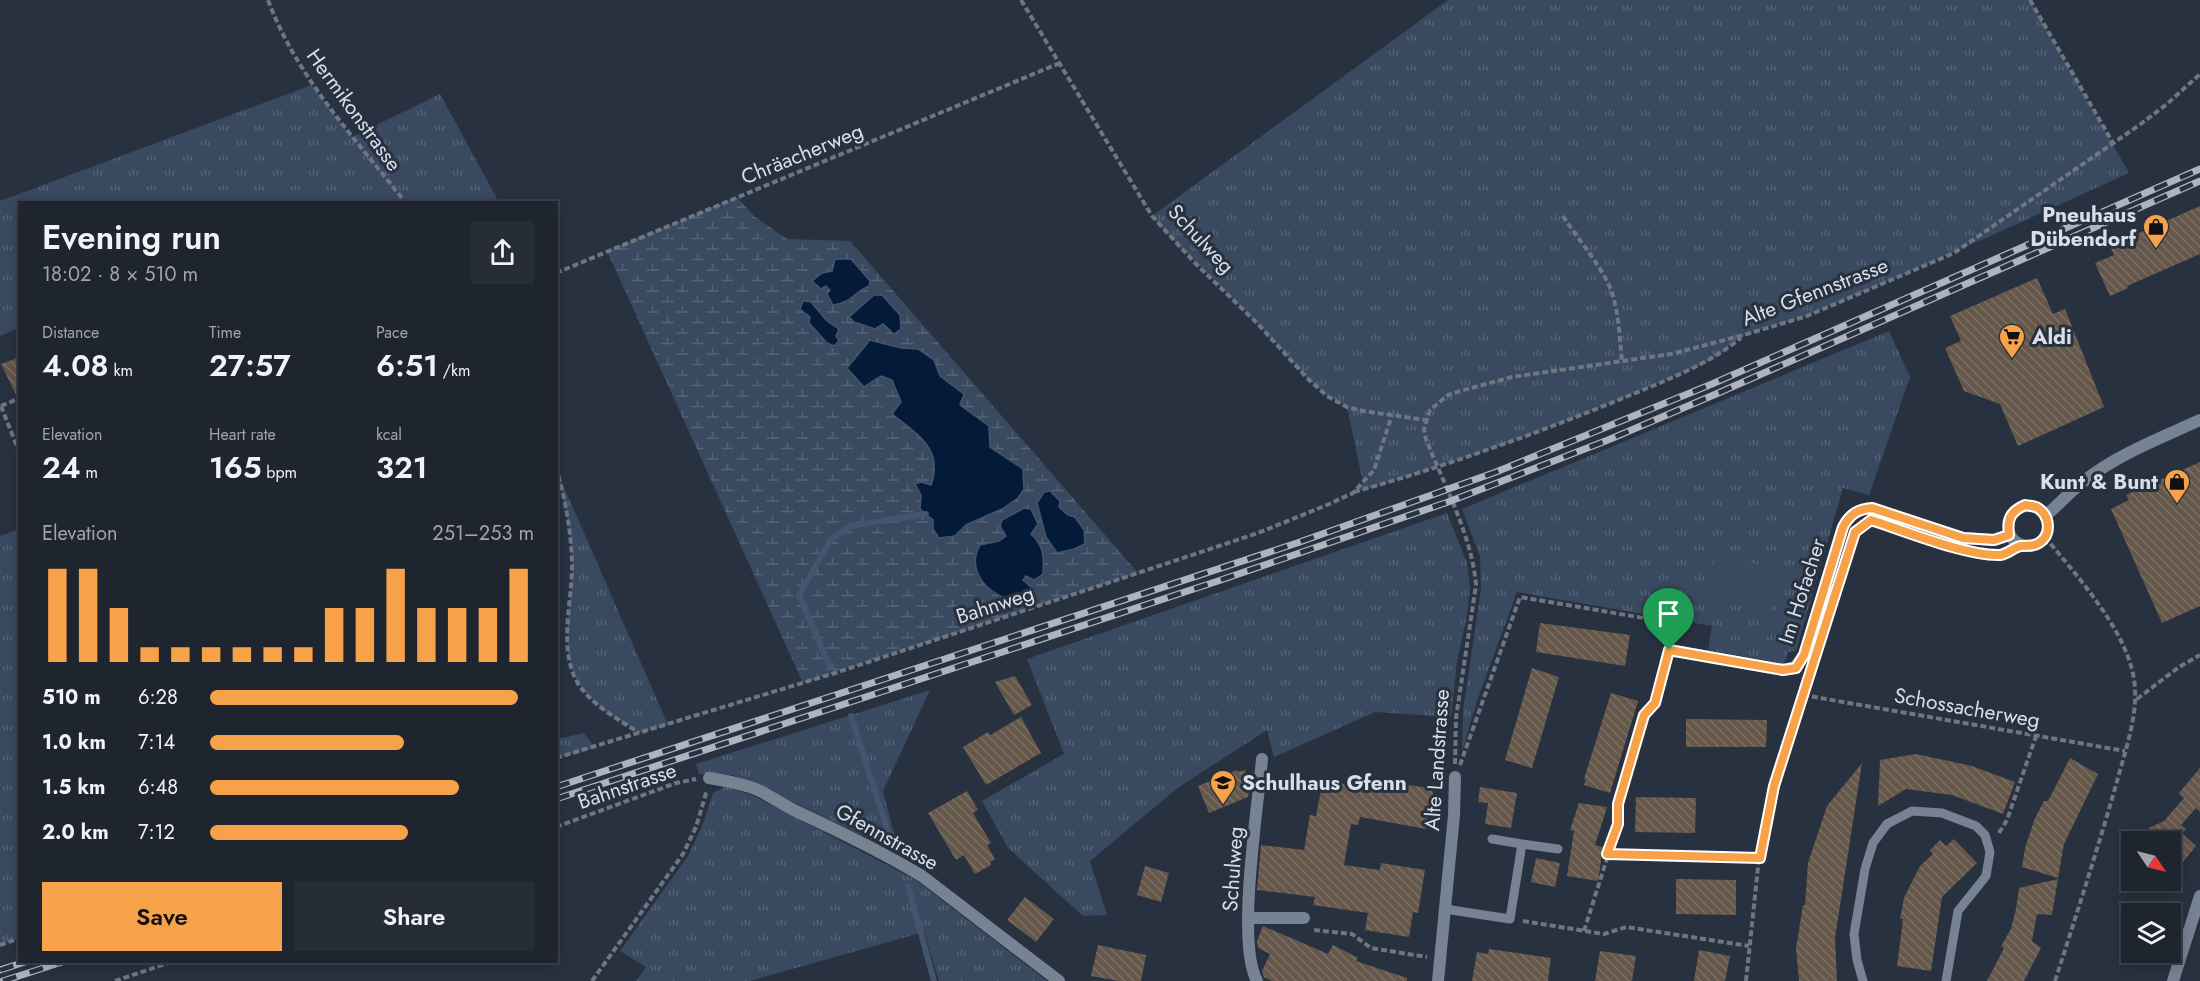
<!DOCTYPE html>
<html lang="en">
<head>
<meta charset="utf-8">
<style>
  :root { --surface:#1e252f; --page:#262d37; --text:#f1f3f6; --muted:#a1a5aa; --line:#3c424b; --accent:#f7a149 }
  body { margin:0; font-family:Jost,sans-serif; background:var(--page); color:var(--text); height:100vh; display:flex; flex-direction:column; font-size:22px; white-space:nowrap }
  * { box-sizing:border-box; margin:0 }
  p { font-size:20px; color:var(--muted) }
  .icon { flex:none; width:33px; height:33px; fill:none; stroke:currentColor; stroke-width:2; stroke-linecap:round; stroke-linejoin:round }
  .map { position:relative; flex:1; overflow:hidden }
  .details { position:absolute; left:18px; top:201px; width:540px; height:762px; display:flex; flex-direction:column; background:var(--surface); border-radius:0px; box-shadow:0 3px 15px #0003,0 0 0 2px var(--line) }
  .details>* { flex:none }
  .needle { width:39px; rotate:125deg }
  .fabs { position:absolute; left:2121px; top:831px; display:grid; gap:12px }
  .fabs a { display:grid; place-items:center; width:60px; height:60px; border-radius:0px; background:var(--surface); box-shadow:0 3px 15px #0003,0 0 0 2px var(--line); font-size:30px }
  .pin { position:absolute; display:grid; place-items:center; width:51px; height:51px; color:#fff; margin:-62px -26px; border-radius:50% 50% 50% 0; rotate:-45deg; box-shadow:0 0 6px #0007 }
  .pin .icon { rotate:45deg }
  .round { display:grid; place-items:center; flex:none; width:63px; height:63px; border-radius:0px; background:var(--page) }
  .head { display:flex; align-items:center; justify-content:space-between; height:102px; padding:0 24px }
  h1 { font-size:33px; font-weight:600; line-height:45px }
  .metrics { display:grid; grid-template-columns:repeat(3,1fr); gap:9px; height:102px; padding:6px 24px }
  .metrics div { display:grid; align-content:center }
  .metrics b { font-size:30px; font-weight:600 }
  .metrics small { font-size:16px; font-weight:400 }
  .metrics p { font-size:16px }
  .chart { height:168px; padding:12px 24px }
  .chart p { display:flex; justify-content:space-between }
  .chart svg { width:100%; height:108px; margin-top:6px; stroke:var(--accent); stroke-width:6 }
  .action { display:flex; gap:12px; margin-top:auto; padding:12px 24px }
  .action a { flex:1; height:69px; border-radius:0px; background:var(--accent); color:#111; font-size:24px; font-weight:600; line-height:69px; text-align:center }
  .action a+a { background:var(--page); color:var(--text) }
  ul { padding:0 24px; list-style:none; font-size:20px }
  li { display:grid; grid-template-columns:96px 72px 1fr; align-items:center; height:45px }
  li i { height:15px; border-radius:8px; background:var(--accent) }
  .map>svg:first-child { display:block }
</style>
</head>
<body>
<div class="map">
<svg width="2200" height="981" viewBox="0 0 2200 981">
  <defs>
    <pattern id="grass-tufts" width="24" height="20" patternUnits="userSpaceOnUse" patternTransform="scale(1.5)"><rect width="24" height="20" fill="#39495f"/><path d="M3 7l-1-3M5 7V3M7 7l1-3M15 17l-1-3M17 17v-4M19 17l1-3" fill="none" stroke="#556376"/></pattern>
    <pattern id="wetland-marsh" width="20" height="14" patternUnits="userSpaceOnUse" patternTransform="scale(1.5)"><rect width="20" height="14" fill="#39495f"/><path d="M1 5h8M5 5V1M11 12h8M15 12V8" fill="none" stroke="#556376"/></pattern>
    <pattern id="building-back-hatch" width="6" height="6" patternUnits="userSpaceOnUse" patternTransform="scale(1.5)"><rect width="6" height="6" fill="#65574a"/><path d="M-1 5l2 2M0 0l6 6M5-1l2 2" fill="none" stroke="#7a6f64"/></pattern>
  </defs>
  <rect width="100%" height="100%" fill="#28313f"/>
  <path fill="url(#grass-tufts)" d="M1448 0H2030L2129 173C2024 221 1918 269 1811 314 1790 323 1767 326 1746 335 1732 341 1720 356 1705 363 1591 414 1473 458 1353 493L1363 483 1347 407 1327 396 1308 379 1257 323 1165 232 1152 216Z
    M312 85 352 137 440 94 499 202H20L19 328 0 336V201Z
    M1889 331 1910 377 1869 495 1843 488 1796 651 1788 652 1784 664 1708 650 1712 626 1517 592 1477 701 1462 751 1463 710 1481 589 1480 557 1462 509Z
    M557 471 668 725 639 733C617 718 589 704 577 680 558 644 573 600 572 562 571 531 564 501 557 471Z
    M1447 513 1467 563 1470 587 1467 616 1457 662 1451 717 1375 712 1274 757 1267 730 1179 787 1090 861 1107 915 1083 916 1008 848 982 801 1064 754 1027 659Z
    M19 529 20 938 0 945V536Z
    M930 690 883 791 899 853 764 788 733 775 699 774 696 764Z
    M584 733 595 748 557 758V739Z
    M727 786 756 797 916 880 1047 981H939L924 932 750 981H636L646 967 620 951 688 856 703 824 713 793Z"/>
  <path fill="url(#wetland-marsh)" fill-rule="evenodd" d="M737 197 754 216 787 239 850 241 1138 573 803 683 607 251ZM851 259 870 281 847 303 826 286 813 282C823 272 838 267 851 259ZM811 302 827 321 839 329 836 336 817 331 809 323ZM870 340 901 348 918 349 934 360 940 376 964 394 960 405 989 426 990 447 1023 469 1002 509 966 525 955 536 920 509 921 495 915 485 921 482 931 485C943 448 918 434 893 415L901 402 892 380 881 376ZM1007 536 1026 576 1007 599 993 593 980 545 999 541Z"/>
  <path fill="#39495f" d="M1717 554 1782 571 1770 613 1705 596Z"/>
  <path fill="#031a39" stroke="#43556e" stroke-width="1.5" d="M835 259H851L870 281 869 286C852 293 854 302 833 305L827 294 830 290 826 286 821 289 812 281 822 273 832 271Z
    M874 295H882L900 315 901 329 894 334 883 324 875 329 854 322 849 317Z
    M803 301 811 302 827 321 839 329 836 336 839 341 834 346 827 343 809 323 810 317 800 309Z
    M870 340 901 348 918 349 934 360 940 376 964 394 960 405 989 426 990 447 1023 469 1024 489 1018 498 1002 509 966 525 955 536 939 538 933 529V520L920 509 921 495 915 484 921 482 931 485C944 449 917 434 892 414L901 402 892 380 881 376 864 387 847 368Z
    M1050 491 1060 501 1059 507 1068 515 1075 517 1084 530 1085 544 1074 549 1057 553 1046 537 1037 503 1044 492Z
    M1024 508 1031 509 1038 524 1031 534C1044 546 1044 557 1043 574L1034 580 1026 576 1023 580 1032 588 1029 598C1000 608 962 575 980 545L999 541 1006 536 1000 526 1002 520Z"/>
  <g fill="none" stroke-linecap="round" stroke-linejoin="round">
    <path stroke="#43556e" stroke-width="6" d="M830 667 799 595 831 539 851 526 926 514
      M851 716 892 844
      M908 886 934 981"/>
  </g>
  <path fill="url(#building-back-hatch)" d="M2200 206V254L2127 286 2128 288 2110 296 2095 263 2114 255 2110 246Z
    M2037 278 2053 314 2065 309 2104 407 2018 446 2000 404 1964 391 1945 348 1961 341 1950 316Z
    M20 357V403L1 364Z
    M2200 462V606L2162 623 2111 509 2129 500 2126 495Z
    M1540 623 1630 635 1625 666 1536 652Z
    M1532 668 1559 677 1532 768 1505 760Z
    M1015 676 1032 705 1014 715 995 682Z
    M1611 693 1638 701 1610 793 1584 785 1586 779H1584Z
    M1021 717 1041 753 986 785 963 747 988 732 990 735Z
    M1686 719 1767 720 1766 747H1686Z
    M1916 754 1972 766 2015 782 2003 814 1952 795 1906 789 1878 806 1880 760Z
    M2070 758 2098 774 2064 844 2058 878 2022 867 2025 848 2035 818 2044 801H2048Z
    M1862 763 1835 938 1837 981H1799L1796 948 1803 905H1805L1808 863 1827 806Z
    M2200 768V812L2196 808 2181 825 2186 829 2182 833 2196 846 2170 878V842H2156L2149 828 2164 821 2184 798 2179 793Z
    M1237 770 1238 772 1245 770 1251 785 1248 797 1209 813 1198 786Z
    M1351 778 1386 784V781L1433 789 1431 818H1428L1426 829 1360 817 1358 825 1351 824 1344 865 1380 870 1381 863 1425 870 1418 913 1413 912 1409 937 1365 930 1368 913 1313 905 1315 897 1257 890 1261 845 1304 850 1310 815 1316 816 1323 780 1349 785Z
    M1480 787 1517 793 1511 828 1485 824 1488 803 1478 802Z
    M967 791 978 810 973 813 991 843 987 845 995 859 990 862 991 865 975 874 964 855 956 860 928 813Z
    M1636 797 1696 798 1695 833 1635 832Z
    M1579 803 1607 807 1595 845 1603 847 1598 881 1567 876 1574 831 1570 830Z
    M1954 839 1977 863 1942 897 1931 971 1897 966 1903 919H1900L1904 898 1920 866 1933 854 1930 850 1940 840 1946 846Z
    M1536 858 1560 863 1555 887 1531 882Z
    M1145 866 1169 873 1161 902 1137 895Z
    M1676 879 1736 880V915L1676 914Z
    M2058 879 2052 915 2037 914 2032 941 2041 948 2024 981H1987L2004 948 2001 946 2011 929 2016 909 2019 888Z
    M1025 897 1054 919 1036 942 1007 920Z
    M1263 926 1328 954 1333 945 1358 958 1356 961 1407 978V981H1272L1264 977 1262 971 1270 954 1258 948 1257 941Z
    M1098 945 1146 955 1141 981H1119L1091 976Z
    M1489 949 1551 958 1548 981H1472L1477 952 1488 954Z
    M1699 950 1730 956 1725 981H1694Z
    M1600 951 1636 956 1632 981H1595Z"/>
  <g fill="none" stroke-linecap="round" stroke-linejoin="round">
    <path stroke="#6e7682" stroke-width="4" stroke-dasharray="6 3" stroke-linecap="butt" d="M268 0C297 78 355 138 405 202
      M1021 0 1152 216 1195 263 1257 323 1308 379 1327 396 1347 407 1363 411 1426 420
      M2030 0 2113 143
      M1563 216C1578 240 1605 269 1613 296 1619 317 1620 340 1622 362
      M556 273 1060 63
      M1 406 20 454
      M1 406 20 398
      M556 467C565 498 571 530 572 562 573 600 558 644 576 680 589 704 617 718 639 733
      M1354 492C1443 467 1530 436 1616 401 1659 383 1705 367 1741 338
      M2045 537C2076 575 2123 626 2133 674 2141 710 2125 750 2116 785 2097 851 2076 916 2055 981
      M1803 695 2125 751
      M2137 699 2179 667 2200 655
      M556 758 835 673 1138 573 1258 533 1327 505 1353 493 1374 470 1392 415
      M1455 764 1456 718 1476 585C1472 536 1444 485 1426 439L1424 429 1430 410 1448 395 1460 391 1512 377 1671 354 1744 335 1807 316 1954 253 2138 126 2167 104 2200 74
      M1460 765 1520 597 1673 623 1671 636
      M556 827 676 783 696 779
      M1999 833 2007 820 2036 736
      M1607 854 1759 858
      M1523 921 1604 934 1626 927 1749 946
      M1314 930 1352 934 1371 948 1427 957
      M1584 931 1618 824V804L1644 715 1655 703 1665 663
      M0 945 20 938
      M115 981 171 962
      M592 981 683 854 696 827 707 790
      M1746 981 1759 858 1774 786 1810 675"/>
    <path stroke="#778292" stroke-width="9" d="M1492 839 1522 844
      M1445 909 1510 919 1522 844 1558 849
      M1863 981 1857 960 1854 934 1865 869 1873 843 1887 824 1912 811 1942 813 1976 826 1985 835 1990 852 1986 876 1958 911 1946 981"/>
    <path stroke="#778292" stroke-width="12" d="M2008 526a20 20 0 1 1 40 0a20 20 0 1 1-40 0Z
      M2046 515C2059 505 2070 491 2084 481 2118 454 2161 438 2200 420
      M1669 650 1783 670 1795 667 1804 655 1843 527C1850 514 1858 509 1872 508L1963 538 1994 540 2009 535
      M709 778C726 781 742 783 758 790 772 797 785 806 798 812 841 832 882 852 922 876L1059 981
      M1249 918H1304
      M1257 981C1236 943 1258 807 1262 759
      M1438 981 1454 815 1455 777
      M2173 981 2200 896"/>
    <defs>
      <path id="rail" d="M556 787 1297 543 1496 472 1712 384 2200 169
        M556 799 1215 582 1448 502 1608 440 1716 394 2200 181
        M0 970 25 962
        M3 981 62 962"/>
    </defs>
    <use href="#rail" stroke="#aeb4bf" stroke-width="7"/>
    <use href="#rail" stroke="#28313f" stroke-width="4.5" stroke-dasharray="14" stroke-linecap="butt"/>
  </g>
  <g fill="none" stroke-linecap="round" stroke-linejoin="round">
    <defs>
      <path id="route" d="M2025 505C2029 506 2035 506 2038 508 2050 516 2052 535 2039 543 2033 547 2028 545 2021 546 2014 547 2008 554 2000 555 1966 556 1905 531 1871 520L1855 532 1774 786 1760 858 1607 854 1618 824V804L1644 715 1655 703 1669 650 1783 670 1796 668 1804 655 1843 527C1850 514 1858 509 1872 508L1963 538 1994 540 2009 535C2007 519 2010 512 2025 505Z"/>
    </defs>
    <use href="#route" stroke="#fff" stroke-width="12"/>
    <use href="#route" stroke="#f7a149" stroke-width="8"/>
  </g>
  <defs>
    <symbol id="shop-pin" viewBox="-11 -11 22 30"><path d="M0 17L-7.5 6A9.5 9.5 0 1 1 7.5 6Z" fill="#f7a149" stroke="#28313f"/><path d="M-5-2.5h2.3a2.7 3.5 0 0 1 5.4 0H5L5.5 6h-11ZM-1.5-2.5h3a1.5 2.3 0 0 0-3 0Z" fill="#111"/></symbol>
    <symbol id="supermarket-pin" viewBox="-11 -11 22 30"><path d="M0 17L-7.5 6A9.5 9.5 0 1 1 7.5 6Z" fill="#f7a149" stroke="#28313f"/><path d="M-6-5.5h2.5l.6 2H6L4.5 2H-2.5L-4.4-4H-6ZM-1.5 3.2a1.3 1.3 0 1 0 .1 0ZM3 3.2a1.3 1.3 0 1 0 .1 0Z" fill="#111"/></symbol>
    <symbol id="school-pin" viewBox="-11 -11 22 30"><path d="M0 17L-7.5 6A9.5 9.5 0 1 1 7.5 6Z" fill="#f7a149" stroke="#28313f"/><path d="M0-5L7-2L0 1L-7-2ZM-4 1L0 2.5L4 1V4Q0 6-4 4Z" fill="#111"/></symbol>
  </defs>
  <g fill-rule="evenodd">
    <use href="#shop-pin" x="2141" y="212" width="30" height="40"/>
    <use href="#supermarket-pin" x="1997" y="322" width="30" height="40"/>
    <use href="#shop-pin" x="2162" y="467" width="30" height="40"/>
    <use href="#school-pin" x="1208" y="768" width="30" height="40"/>
  </g>
  <g text-anchor="middle" stroke-width="6" stroke-linejoin="round" paint-order="stroke">
    <g font-size="21" fill="#d9dfe8" stroke="#28313f">
      <text transform="translate(354 110) rotate(54)" y="7">Hermikonstrasse</text>
      <text transform="translate(802 154) rotate(-22)" y="7">Chräacherweg</text>
      <text transform="translate(1201 239) rotate(47)" y="7">Schulweg</text>
      <text transform="translate(1815 292) rotate(-21)" y="7">Alte Gfennstrasse</text>
      <text transform="translate(1802 591) rotate(-72)" y="7">Im Hofacher</text>
      <text transform="translate(995 605) rotate(-18)" y="7">Bahnweg</text>
      <text transform="translate(1967 708) rotate(10)" y="7">Schossacherweg</text>
      <text transform="translate(1437 760) rotate(-86)" y="7">Alte Landstrasse</text>
      <text transform="translate(627 786) rotate(-19)" y="7">Bahnstrasse</text>
      <text transform="translate(887 837) rotate(29)" y="7">Gfennstrasse</text>
      <text transform="translate(1233 869) rotate(-86)" y="7">Schulweg</text>
    </g>
    <g font-size="21" font-weight="bold" fill="#d9dfe8" stroke="#28313f" text-anchor="end">
      <text x="2136" y="222">Pneuhaus<tspan x="2136" dy="24">Dübendorf</tspan></text>
      <text x="2032" y="344" text-anchor="start">Aldi</text>
      <text x="2158" y="489">Kunt &amp; Bunt</text>
      <text x="1242" y="790" text-anchor="start">Schulhaus Gfenn</text>
    </g>
  </g>
</svg>
<div class="fabs">
<a><svg class="needle" viewBox="-14 -14 28 28"><path d="M0-13l5 13h-10z" fill="#e53935"/><path d="M0 13l5-13h-10z" fill="#a1a5aa"/></svg></a>
<a><svg class="icon" aria-label="layers" viewBox="0 0 24 24"><path d="M12 4l9 5-9 5-9-5zM3 14l9 5 9-5"/></svg></a>
</div>
<div class="pin" style="left:1669px;top:650px;background:#1e9e55"><svg class="icon" aria-label="arrive" viewBox="0 0 24 24"><path d="M6 21V4h12l-3 4 3 4H6"/></svg></div>
<section class="details">
<div class="head"><div><h1>Evening run</h1><p>18:02 · 8 × 510 m</p></div><a class="round"><svg class="icon" aria-label="share" viewBox="0 0 24 24"><path d="M12 15V3M7 8l5-5 5 5M5 13v7h14v-7"/></svg></a></div>
<div class="metrics">
<div><p>Distance</p><b>4.08<small> km</small></b></div>
<div><p>Time</p><b>27:57</b></div>
<div><p>Pace</p><b>6:51<small> /km</small></b></div>
</div>
<div class="metrics">
<div><p>Elevation</p><b>24<small> m</small></b></div>
<div><p>Heart rate</p><b>165<small> bpm</small></b></div>
<div><p>kcal</p><b>321</b></div>
</div>
<div class="chart"><p><span>Elevation</span>251–253 m</p>
<svg viewBox="0 0 160 44" preserveAspectRatio="none"><path d="M5 44V6M15 44V6M25 44V22M35 44V38M45 44V38M55 44V38M65 44V38M75 44V38M85 44V38M95 44V22M105 44V22M115 44V6M125 44V22M135 44V22M145 44V22M155 44V6"/></svg>
</div>
<ul>
<li><b>510 m</b>6:28<i style="width:95%"></i></li>
<li><b>1.0 km</b>7:14<i style="width:60%"></i></li>
<li><b>1.5 km</b>6:48<i style="width:77%"></i></li>
<li><b>2.0 km</b>7:12<i style="width:61%"></i></li>
</ul>
<div class="action"><a>Save</a><a>Share</a></div>
</section>
</div>
</body>
</html>
